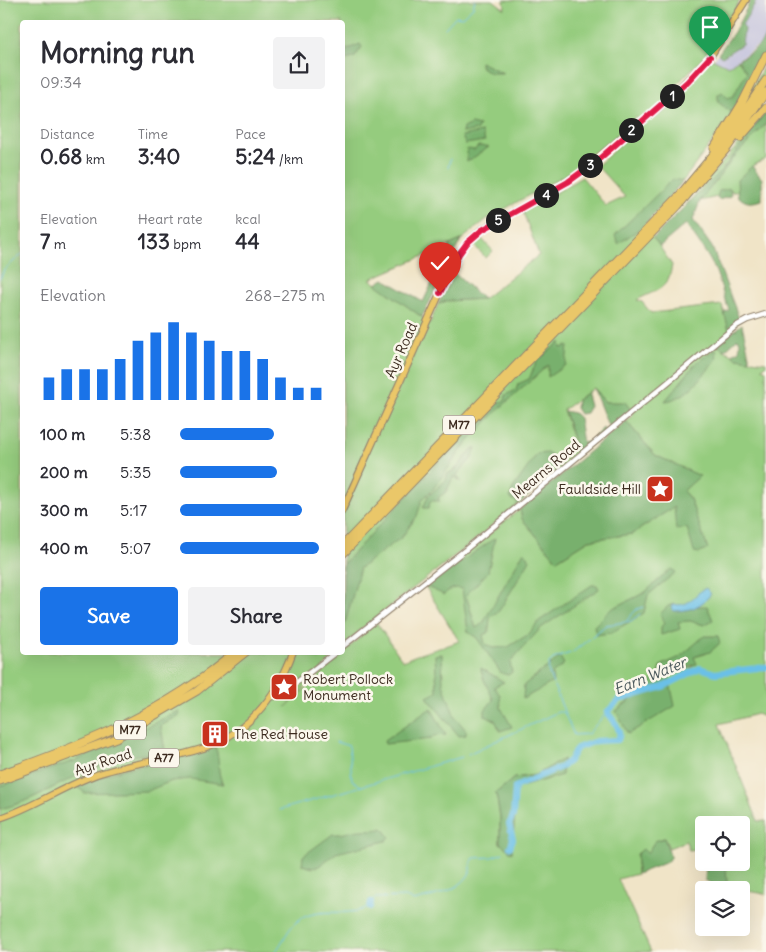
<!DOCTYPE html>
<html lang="en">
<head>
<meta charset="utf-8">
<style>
  :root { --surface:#fff; --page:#f2f2f3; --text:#2b2b33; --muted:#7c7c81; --accent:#1a73e8 }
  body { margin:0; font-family:Delius,sans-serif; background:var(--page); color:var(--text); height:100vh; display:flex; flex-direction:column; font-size:19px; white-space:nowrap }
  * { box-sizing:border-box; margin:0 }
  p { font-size:16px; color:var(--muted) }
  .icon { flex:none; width:28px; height:28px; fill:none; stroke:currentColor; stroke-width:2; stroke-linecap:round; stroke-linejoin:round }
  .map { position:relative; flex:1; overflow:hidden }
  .side { position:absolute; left:20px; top:20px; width:325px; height:635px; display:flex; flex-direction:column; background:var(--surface); border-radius:5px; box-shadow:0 5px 20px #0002 }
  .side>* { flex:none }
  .buttons { position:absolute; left:695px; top:816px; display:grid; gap:10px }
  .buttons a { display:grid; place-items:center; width:55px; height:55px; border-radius:5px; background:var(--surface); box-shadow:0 5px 20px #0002; font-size:25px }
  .pin { position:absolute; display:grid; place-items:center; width:42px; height:42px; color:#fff; margin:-51px -21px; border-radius:50% 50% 50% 0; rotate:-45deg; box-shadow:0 0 5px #0007 }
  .pin .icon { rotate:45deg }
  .km { position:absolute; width:25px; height:25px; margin:-12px; border-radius:50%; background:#222; color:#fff; font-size:14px; line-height:25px; text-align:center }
  .round { display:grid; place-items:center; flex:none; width:52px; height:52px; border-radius:5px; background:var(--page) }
  .overview { display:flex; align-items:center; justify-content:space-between; height:85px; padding:0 20px }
  h1 { font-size:28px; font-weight:700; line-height:38px }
  .stats { display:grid; grid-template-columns:repeat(3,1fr); gap:8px; height:85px; padding:5px 20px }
  .stats div { display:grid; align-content:center }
  .stats b { font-size:21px; font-weight:700 }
  .stats small { font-size:14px; font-weight:400 }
  .stats p { font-size:14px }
  .chart { height:140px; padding:10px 20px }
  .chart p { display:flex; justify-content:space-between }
  .chart svg { width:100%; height:90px; margin-top:5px; stroke:var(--accent); stroke-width:6 }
  .primary-button { display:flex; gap:10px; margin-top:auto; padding:10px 20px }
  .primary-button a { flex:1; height:58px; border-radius:5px; background:var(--accent); color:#fff; font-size:20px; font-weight:700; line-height:58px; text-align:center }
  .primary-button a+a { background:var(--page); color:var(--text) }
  ul { padding:0 20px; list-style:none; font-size:16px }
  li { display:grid; grid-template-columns:80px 60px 1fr; align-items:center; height:38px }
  li i { height:12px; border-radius:6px; background:var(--accent) }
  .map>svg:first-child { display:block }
</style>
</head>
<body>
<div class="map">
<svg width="766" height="952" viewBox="0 0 766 952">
  <rect width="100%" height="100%" fill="#fbf7ec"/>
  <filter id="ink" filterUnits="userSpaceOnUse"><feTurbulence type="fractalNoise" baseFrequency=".02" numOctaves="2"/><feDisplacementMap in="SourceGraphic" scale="10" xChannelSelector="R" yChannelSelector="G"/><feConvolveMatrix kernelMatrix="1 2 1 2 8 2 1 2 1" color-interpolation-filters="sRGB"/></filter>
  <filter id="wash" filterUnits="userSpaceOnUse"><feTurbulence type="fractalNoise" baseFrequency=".0096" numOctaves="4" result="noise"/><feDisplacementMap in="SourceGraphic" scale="20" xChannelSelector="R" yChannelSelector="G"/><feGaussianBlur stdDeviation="1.12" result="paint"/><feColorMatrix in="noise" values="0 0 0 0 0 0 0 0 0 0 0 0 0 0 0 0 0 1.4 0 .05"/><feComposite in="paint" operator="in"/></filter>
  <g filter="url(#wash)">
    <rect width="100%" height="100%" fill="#f0e4c7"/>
    <path fill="#c2c1dc" d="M757 0H766V35L763 42 728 66 714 59 718 54 722 57 726 55 742 44V25Z"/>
    <path fill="#95cc7e" stroke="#687b4e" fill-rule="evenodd" d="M0 0H493L505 9 504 0H740L726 27 702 59 668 93 676 95 712 58 728 66 756 49 765 53 729 119 683 181 645 225 672 265C668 291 657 289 637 300L642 302 651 313 722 305 731 333 718 346 737 358 766 362V365L762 368 766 370V718L757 714 719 724 758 821H766V894L727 888 726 863 741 862V825H704V848L689 850 686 841 669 848 664 838 655 841 647 854H637V874L618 879 651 952H0ZM22 22H342L343 647 361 629 470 544 578 454 563 410 593 388 605 402 625 403 633 415 626 421 655 455 699 476 683 491 690 499 696 518 674 507 632 534 589 540 557 560 522 519 520 509 425 586 459 641C441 649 420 652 403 661L376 622 286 707 337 653 22 652ZM636 117 642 124 597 166 625 197 606 206 582 177 523 212 539 255 483 299 446 301 438 304 430 323 370 279 461 240 487 219 586 163ZM720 643 705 654 694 657 693 667 668 674 628 734 617 711 642 691 660 672ZM563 760 561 775 517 788 500 843V817L496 793 514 778 536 775Z
      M766 62V74L738 113Z
      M766 112 723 169 678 214Z
      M766 124V159L752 166 738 180V191L732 192 730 188 720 191 717 197 700 201 735 156Z
      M482 239 493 251 486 258 474 245Z"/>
    <path fill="#78b06d" stroke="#5a6d46" d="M751 0H757L742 25 744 29 742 44 722 57 718 54 734 32Z
      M766 35 765 53 732 113 718 102V95L722 92 728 98 733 96 747 72 738 60C749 53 760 48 766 35Z
      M360 44 362 47 355 57 347 60 344 57 346 50Z
      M480 62 503 73H490L480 66Z
      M766 112V124L735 156 700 201 693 220 712 247 740 321 729 330 724 313 729 310C723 297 721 284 716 272 709 255 696 240 686 224L660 246 653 238 723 169Z
      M471 124 479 126 477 130 462 133 463 128Z
      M482 132 485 141 465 144 462 136Z
      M478 146 489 147 467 162V149L475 150Z
      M752 166 762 179V200C751 203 746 204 738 196L737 180Z
      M673 179 683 181 645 225 618 244 615 235Z
      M730 188 731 196 719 200 717 197 719 191Z
      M461 240 422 317 376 284 384 279 423 302 450 245Z
      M454 273 483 299 446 301 438 304Z
      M742 324 750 360 737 358 732 354 739 351 740 342 738 338 725 350 717 345Z
      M560 342 561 348 568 346 566 365 548 377V365L496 412 465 445 433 489 422 500 417 516 402 537 360 568 345 624H343V564L473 426 491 412 497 402 505 401 506 395 516 390 518 384 529 379 537 361Z
      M716 349 717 359C703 375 688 399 665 401L697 362Z
      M593 388 605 402H625L631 410 609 428Z
      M589 391 587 395 590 406 586 413 580 414 576 408 577 400Z
      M564 411 574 413 579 418 583 443 589 442 603 428 606 432 578 454Z
      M626 421 655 455 700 476 683 491 690 499 708 549 700 553 694 552 687 528 676 530 674 507 632 534 589 540 557 560 522 519 520 509Z
      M473 448H476L472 458 457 475 461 482 454 476 446 492 438 498 440 501H430L429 508H423L428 496 446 480 447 474 456 469Z
      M547 453 552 456 553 475 519 504 510 498 513 488 537 454Z
      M495 538 488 572 466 595 476 628 483 623 524 551 530 560 499 611 490 617 489 632 483 635 485 644 493 648 508 647 529 634 539 621 592 585H597L599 589 541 628 510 662 512 672 508 675 501 673 477 638 468 632 462 589C454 587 449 589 444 595L426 586Z
      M671 569 676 572 648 595 644 613 611 633 596 635 594 626 611 609 644 593Z
      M674 604 672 607 707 606 713 620 704 625 690 621 678 622 680 629 661 635V627L664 623 660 614 668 606Z
      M704 636H718L720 643 710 652 694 657 697 664 668 674 675 706 628 734 616 711 642 691 660 672V666L680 657Z
      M299 653 327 652V653L319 659Z
      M442 654 443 684 455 717 466 730V735L459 736 427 697 437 692 435 655Z
      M560 657 564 664 552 674 553 682 523 699 524 685Z
      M481 668 504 682 494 687 500 695 501 708 512 727 500 731 495 720 485 716V710L493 700C490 690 481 678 481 668Z
      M431 708 446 735 434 736 431 739 385 744 384 741Z
      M179 711 180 715 161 726 165 751C137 754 112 760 86 772 57 784 31 802 0 809V786L77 760Z
      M215 746C221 762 216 771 223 784L190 779 172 781 147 791 84 793 76 784 124 769 195 754Z
      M563 759 562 775 517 788 512 853 500 843V817L496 793 514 778 536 775Z
      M383 828 390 837 386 841 336 853 319 866 313 868 302 865 303 856 333 834C343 835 352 830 362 830 370 829 375 831 383 828Z
      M664 838 671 858 665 863 637 874V854L643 849 647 853 655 841Z
      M706 863H726L727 888 722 889 705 880Z"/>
    <path fill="#6ac0e7" stroke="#527582" d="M706 588 711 594C701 607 690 611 673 611L672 607 674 604C690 608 693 594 706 588Z"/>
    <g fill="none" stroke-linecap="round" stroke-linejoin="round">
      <path stroke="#6ac0e7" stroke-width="1" d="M445 28 456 16 462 17 473 7 475 0
        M448 168 450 159
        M0 279 4 270 22 254
        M627 620 637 609 643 607
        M553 684 548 670 549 663 553 659 573 652 606 625 631 621 640 614
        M554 686 564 711
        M336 742 349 746 352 780 361 786
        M468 754 558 712H564L574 735 588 734 607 712
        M279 810 462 757
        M275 952C283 943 288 927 299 920 321 905 348 919 371 906L372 900 376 898 406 897 414 901C432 896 457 892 468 876 472 870 469 864 474 858L492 857 503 853"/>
      <path stroke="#6ac0e7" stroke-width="6" d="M510 847 513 839 509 824 513 816 515 787 561 767 569 761 577 748 596 741 618 740C623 730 613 720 607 712L619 700 663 687 700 668 715 673 766 667
        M370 907 371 902"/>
    </g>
  </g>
  <g filter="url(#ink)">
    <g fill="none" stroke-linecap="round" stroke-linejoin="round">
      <defs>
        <path id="tertiary" d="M342 647 465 550 736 326 747 320 766 314
          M271 697 279 696 336 652"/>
        <path id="primary" d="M342 511 440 293 459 253 467 243 481 230 568 182 662 105 710 57 746 0
          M0 818C35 807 66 784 101 773 132 763 164 760 194 751 244 738 276 699 293 652"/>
        <path id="motorway" d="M740 138 766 108
          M714 148 742 103 766 55
          M342 546 678 197 723 143 766 80
          M342 555 678 206 728 147 766 92
          M0 774C85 744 166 712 235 652
          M0 781 116 738 197 691 246 652"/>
      </defs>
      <use href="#tertiary" stroke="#968772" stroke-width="7"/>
      <use href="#primary" stroke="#968772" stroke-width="8"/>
      <use href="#motorway" stroke="#968772" stroke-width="9"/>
      <use href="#tertiary" stroke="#fff" stroke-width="4.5"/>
      <use href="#primary" stroke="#eac769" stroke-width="5.5"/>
      <use href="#motorway" stroke="#eac769" stroke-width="7"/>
    </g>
  </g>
  <g fill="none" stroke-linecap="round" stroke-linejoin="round" filter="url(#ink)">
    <defs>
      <path id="route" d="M440 293 459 254 467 243 482 230 568 182 598 160 687 82 710 57"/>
    </defs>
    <use href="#route" stroke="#fff" stroke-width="10"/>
    <use href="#route" stroke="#e11d48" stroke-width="6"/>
  </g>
  <defs>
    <symbol id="sight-square" viewBox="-11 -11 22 22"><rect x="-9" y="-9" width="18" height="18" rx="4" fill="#c8321e" stroke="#fbf7ec"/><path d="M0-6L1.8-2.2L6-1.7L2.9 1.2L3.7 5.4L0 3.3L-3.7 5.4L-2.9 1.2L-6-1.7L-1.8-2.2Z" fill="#fff"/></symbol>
    <symbol id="building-square" viewBox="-11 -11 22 22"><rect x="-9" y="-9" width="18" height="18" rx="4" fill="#c8321e" stroke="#fbf7ec"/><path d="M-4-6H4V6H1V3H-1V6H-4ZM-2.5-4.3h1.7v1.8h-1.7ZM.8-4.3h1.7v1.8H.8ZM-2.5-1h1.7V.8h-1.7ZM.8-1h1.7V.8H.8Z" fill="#fff"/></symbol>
  </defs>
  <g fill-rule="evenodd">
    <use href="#sight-square" x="644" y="473" width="32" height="32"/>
    <use href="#sight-square" x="268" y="671" width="32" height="32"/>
    <use href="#building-square" x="199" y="718" width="32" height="32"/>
  </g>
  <g text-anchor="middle" stroke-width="5" stroke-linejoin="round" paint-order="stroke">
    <g fill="#fbf7ec" stroke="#75685c" stroke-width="1">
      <rect x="443" y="415.5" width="32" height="19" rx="4"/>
      <rect x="114" y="720.5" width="32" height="19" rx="4"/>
      <rect x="149" y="748.5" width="30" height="19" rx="4"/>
    </g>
    <g font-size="12" font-weight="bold" fill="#3b2a1e">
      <text x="459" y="429">M77</text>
      <text x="130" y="734">M77</text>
      <text x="164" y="762">A77</text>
    </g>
    <g font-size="14" fill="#3b2a1e" stroke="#fbf7ec">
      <text transform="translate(401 350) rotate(-66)" y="5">Ayr Road</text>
      <text transform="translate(546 469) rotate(-40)" y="5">Mearns Road</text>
      <text transform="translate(103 762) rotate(-18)" y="5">Ayr Road</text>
    </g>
    <g font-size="14" fill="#3b2a1e" stroke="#fbf7ec" text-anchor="start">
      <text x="641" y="494" text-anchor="end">Fauldside Hill</text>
      <text x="303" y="684">Robert Pollock<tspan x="303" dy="16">Monument</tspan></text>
      <text x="234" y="739">The Red House</text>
    </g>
    <g font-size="15" font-style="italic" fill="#49575a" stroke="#fbf7ec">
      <text transform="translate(650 676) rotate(-22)" y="5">Earn Water</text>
    </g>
  </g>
</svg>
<div class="buttons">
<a><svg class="icon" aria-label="locate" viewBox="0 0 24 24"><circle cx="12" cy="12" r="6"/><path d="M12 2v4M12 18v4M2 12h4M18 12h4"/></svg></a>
<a><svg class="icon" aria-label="layers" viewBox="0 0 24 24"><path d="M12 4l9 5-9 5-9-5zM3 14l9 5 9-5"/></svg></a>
</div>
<div class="pin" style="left:710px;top:57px;background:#1e9e55"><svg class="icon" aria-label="arrive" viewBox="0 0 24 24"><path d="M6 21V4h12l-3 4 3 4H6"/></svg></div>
<div class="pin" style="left:440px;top:293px;background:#d93025"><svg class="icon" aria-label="check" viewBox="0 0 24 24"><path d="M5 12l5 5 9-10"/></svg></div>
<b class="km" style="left:672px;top:96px">1</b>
<b class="km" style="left:631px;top:130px">2</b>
<b class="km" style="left:590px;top:165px">3</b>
<b class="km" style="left:546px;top:195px">4</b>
<b class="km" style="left:498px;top:220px">5</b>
<section class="side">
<div class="overview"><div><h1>Morning run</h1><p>09:34</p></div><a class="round"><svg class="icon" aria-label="share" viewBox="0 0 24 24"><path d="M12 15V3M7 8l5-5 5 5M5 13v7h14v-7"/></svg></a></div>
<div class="stats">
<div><p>Distance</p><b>0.68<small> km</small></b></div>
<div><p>Time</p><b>3:40</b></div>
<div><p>Pace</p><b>5:24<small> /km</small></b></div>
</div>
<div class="stats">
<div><p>Elevation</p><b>7<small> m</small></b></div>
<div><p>Heart rate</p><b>133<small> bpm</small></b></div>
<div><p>kcal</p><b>44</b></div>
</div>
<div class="chart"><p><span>Elevation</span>268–275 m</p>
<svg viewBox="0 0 160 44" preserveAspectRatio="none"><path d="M5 44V33M15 44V29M25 44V29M35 44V29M45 44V24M55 44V15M65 44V11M75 44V6M85 44V11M95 44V15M105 44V20M115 44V20M125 44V24M135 44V33M145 44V38M155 44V38"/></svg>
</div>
<ul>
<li><b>100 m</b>5:38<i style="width:65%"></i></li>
<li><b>200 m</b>5:35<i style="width:67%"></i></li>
<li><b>300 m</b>5:17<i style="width:84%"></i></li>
<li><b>400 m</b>5:07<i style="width:96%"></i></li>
</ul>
<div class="primary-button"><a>Save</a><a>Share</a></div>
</section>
</div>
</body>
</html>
